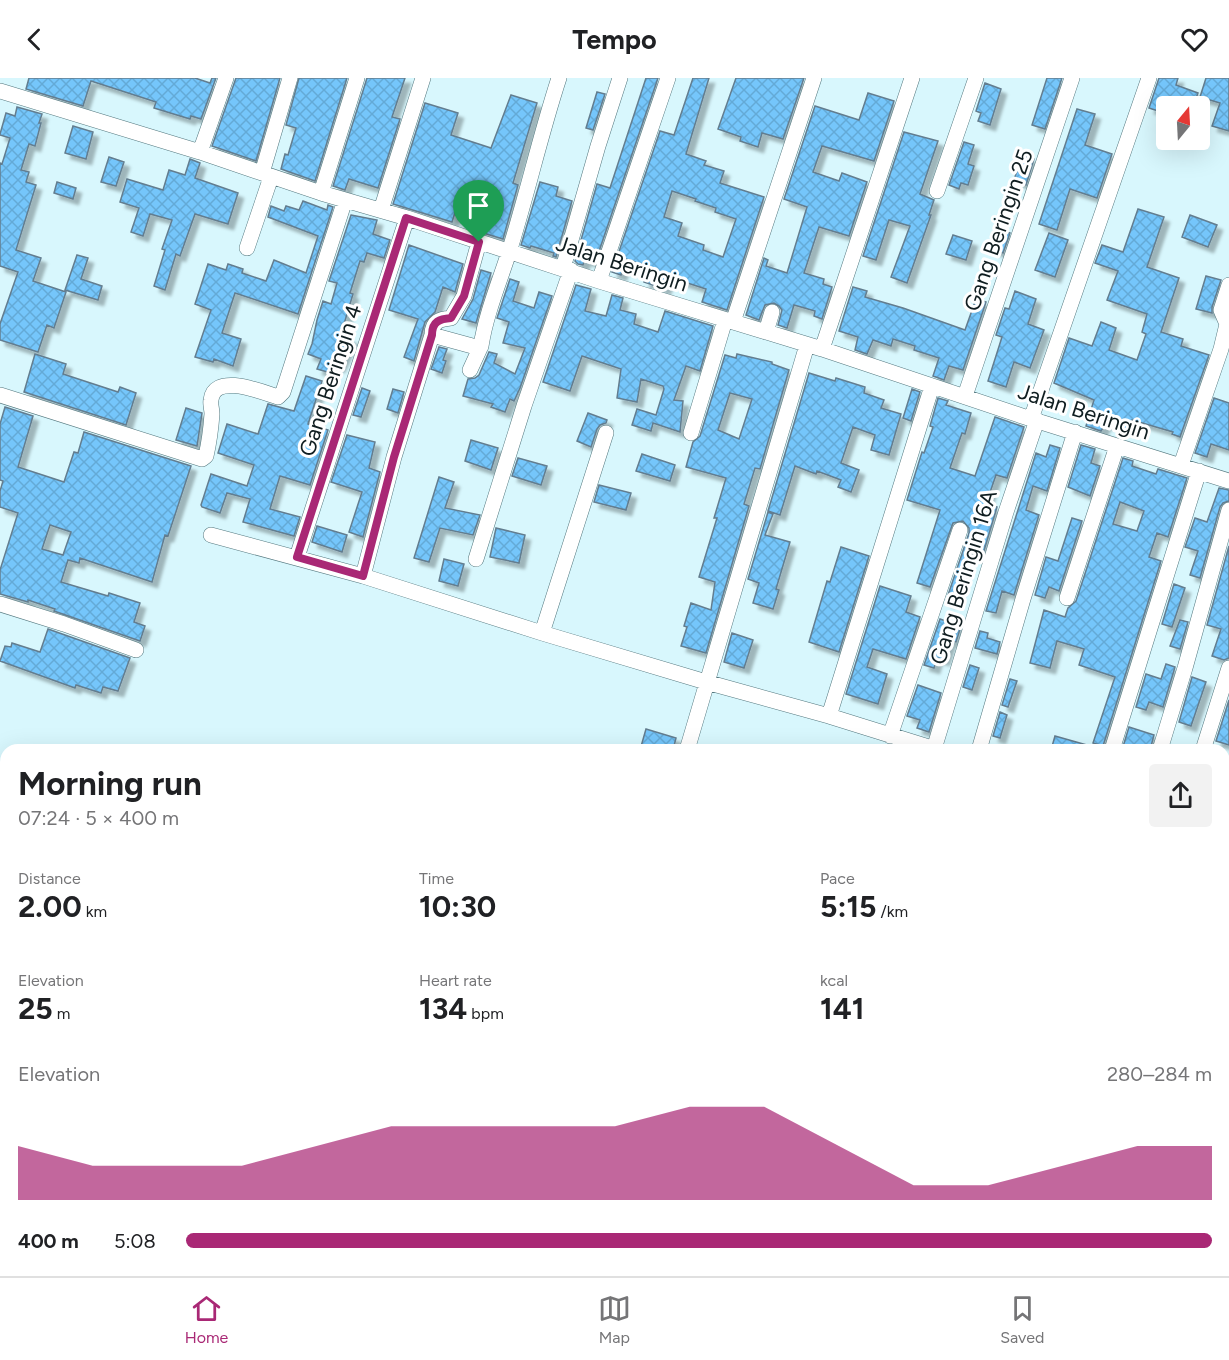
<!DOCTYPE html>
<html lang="en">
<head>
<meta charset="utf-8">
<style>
  :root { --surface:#fff; --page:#f2f2f2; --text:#202124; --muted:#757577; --line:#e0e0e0; --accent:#a92875 }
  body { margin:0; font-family:Figtree,sans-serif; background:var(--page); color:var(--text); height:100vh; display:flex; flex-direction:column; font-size:22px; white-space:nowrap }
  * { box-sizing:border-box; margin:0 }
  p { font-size:20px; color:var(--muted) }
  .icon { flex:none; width:33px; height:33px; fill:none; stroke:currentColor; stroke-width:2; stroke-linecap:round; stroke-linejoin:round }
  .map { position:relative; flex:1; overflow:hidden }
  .sheet { position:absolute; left:0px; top:666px; width:1230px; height:532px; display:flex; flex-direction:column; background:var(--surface); border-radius:18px 18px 0 0; box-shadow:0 6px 24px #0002 }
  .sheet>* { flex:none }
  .needle { width:39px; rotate:18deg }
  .fabs { position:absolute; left:1156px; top:18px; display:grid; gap:12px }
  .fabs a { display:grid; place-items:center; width:54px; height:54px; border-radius:6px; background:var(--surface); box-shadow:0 6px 24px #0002; font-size:30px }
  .pin { position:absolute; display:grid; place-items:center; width:51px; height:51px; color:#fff; margin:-62px -26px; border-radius:50% 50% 50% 0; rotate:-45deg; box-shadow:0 0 6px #0007 }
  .pin .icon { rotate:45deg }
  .round { display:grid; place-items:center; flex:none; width:63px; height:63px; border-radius:6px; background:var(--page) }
  .headline { display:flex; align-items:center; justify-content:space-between; height:102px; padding:0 18px }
  h1 { font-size:33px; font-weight:700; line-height:45px }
  .metrics { display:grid; grid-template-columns:repeat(3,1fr); gap:9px; height:102px; padding:6px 18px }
  .metrics div { display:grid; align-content:center }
  .metrics b { font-size:30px; font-weight:700 }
  .metrics small { font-size:16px; font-weight:400 }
  .metrics p { font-size:16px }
  .chart { height:168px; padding:12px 18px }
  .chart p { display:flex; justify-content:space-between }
  .chart svg { width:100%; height:108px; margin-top:6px; fill:var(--accent); opacity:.7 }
  ul { padding:0 18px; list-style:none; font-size:20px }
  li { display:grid; grid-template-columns:96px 72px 1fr; align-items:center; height:45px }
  li i { height:15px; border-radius:8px; background:var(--accent) }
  header { display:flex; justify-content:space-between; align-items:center; height:78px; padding:0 18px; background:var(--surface); font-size:27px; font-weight:700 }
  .menu { display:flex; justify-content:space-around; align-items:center; height:84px; border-top:2px solid var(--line); background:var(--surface); font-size:16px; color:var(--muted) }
  .menu a { display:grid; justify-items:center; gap:3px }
  .menu .on { color:var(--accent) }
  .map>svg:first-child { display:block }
</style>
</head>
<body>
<header><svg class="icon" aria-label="back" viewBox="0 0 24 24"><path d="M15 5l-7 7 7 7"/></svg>Tempo<svg class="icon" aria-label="heart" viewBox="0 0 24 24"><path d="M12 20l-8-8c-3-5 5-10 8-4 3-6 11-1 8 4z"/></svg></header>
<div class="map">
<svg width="1229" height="1198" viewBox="0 0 1229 1198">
  <defs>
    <pattern id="building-cross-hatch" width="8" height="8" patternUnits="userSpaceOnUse" patternTransform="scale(1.5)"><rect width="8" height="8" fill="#75c6fb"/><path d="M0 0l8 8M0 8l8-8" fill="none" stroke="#64aad7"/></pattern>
    <filter id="shadow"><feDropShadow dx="5.5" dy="5.5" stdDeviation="1.5" flood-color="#0004"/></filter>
  </defs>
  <rect width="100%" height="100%" fill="#d8f7fd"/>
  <path fill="url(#building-cross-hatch)" stroke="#637d8f" stroke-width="1.5" fill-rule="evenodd" filter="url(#shadow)" d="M29 0H195L210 5 212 0H216L201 41 191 38 190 41 154 30 156 24 91 3 83 28 26 11Z
    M236 0H280L256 83 212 68Z
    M299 0H347L315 103 281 91 285 76 288 77 296 50 286 47Z
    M367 0H405L392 39 400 41 378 110 349 101 345 112 333 108Z
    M646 0H658L595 185 585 181 583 187 578 186 575 183 597 106 610 110Z
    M693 0H709L686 76 706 83 704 87 724 93 720 105 764 119 727 232 702 224 706 211 669 199 665 211 644 204 649 189 626 181 621 197 612 194 660 53 674 57ZM672 113 696 121 695 123 716 130 715 134 736 141 723 179 703 172 704 167 678 158 682 145 664 139Z
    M736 0H804L783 61 762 55 758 69 740 63 741 59 718 51Z
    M1047 0H1062L1045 51 1032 47Z
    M1159 0H1178L1176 7 1198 15 1193 28H1167V36L1149 30Z
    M1206 0H1229V53L1212 48 1220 25 1200 19Z
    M985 5 1001 11 990 47 978 43 981 35 976 33Z
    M597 14 605 16 593 52 586 50Z
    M868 15 894 23 874 83 822 68 813 94 839 103 842 95 867 104 849 158 819 149 804 195 824 201 823 206 832 209 822 241 814 238 815 233 794 227 787 250 778 247 782 232 779 228 774 225 765 227 759 242 746 237 764 180 768 182 766 188 787 195 807 129 784 121 815 28 859 42Z
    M511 17 537 25 513 105 518 107 503 161 480 154 486 134 458 125 452 144 393 126 425 25 458 35 451 57 491 70Z
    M17 29 42 36 39 45H41L35 68 29 66 21 92 29 94 26 104 36 107 16 172 41 180 33 203 66 214 54 250 47 247 38 274 0 262V246L18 194 0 188V85L2 86 10 60 0 57V56L6 35 15 38Z
    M1077 31 1095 36 1085 67 1112 76 1097 120 1070 111 1057 152 1039 146Z
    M73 48 93 54 86 81 65 75Z
    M904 54 938 63 920 116 934 122 929 137H931L907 205 891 199 910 148 889 142 876 182 863 178Z
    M964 64 974 67 968 86 974 88 968 107 961 105 959 111 949 107Z
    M1022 77 1034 81 1026 107 1014 102Z
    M109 79 124 84 116 108 101 104Z
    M190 81 200 85 195 100 238 115 228 146 195 136 180 178 176 176 165 212 154 208 165 172 162 171 172 142 150 136 143 158 131 154 139 130 120 124 127 101 163 112 169 92 185 97Z
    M57 104 76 110 73 121 54 115Z
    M540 104 558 109 556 118 572 123 556 179 553 178 554 175 531 168 530 170 521 167Z
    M303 123 327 132 328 127 333 129 298 236 235 215 222 255 241 261 233 288 214 281 213 284 195 279 211 232 195 226 208 186 226 192 228 186 243 191 242 195 266 203 274 182 306 195 318 158 268 139 271 128 284 133 286 128 299 132Z
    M1138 131 1164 139 1147 189 1179 200 1161 254 1183 261 1181 268 1209 277 1180 359 1172 356 1173 354 1132 342 1129 352 1106 345 1101 353 1086 348 1094 322 1054 305 1069 260 1092 268 1101 244 1116 250 1109 272 1137 282 1146 256 1142 254 1147 236 1107 222 1118 193 1095 185 1102 167 1123 174Z
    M351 137 377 142 373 156 390 162 384 180 367 175 364 184 360 183 350 215 353 216 341 256 352 261 339 289 334 287 331 295 317 291 321 281 308 276 312 266 317 242 323 223 331 226 337 205 329 203Z
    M1190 137 1217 147 1208 169 1182 159Z
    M996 150 1010 155 1003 175 989 170Z
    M1049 155 1068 162 1055 199 1035 192Z
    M953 157 972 163 966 182 946 176Z
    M409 167 463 186 455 214 443 209 435 234 425 244 414 283 404 279 418 241 389 232Z
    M77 177 88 180 81 201 102 208 98 222 65 212Z
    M481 192 491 195 476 245 462 241 473 221Z
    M1206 198 1221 202 1212 229V235L1196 231Z
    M510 201 519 204 513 223 534 230 539 214 552 218 520 310 514 323 510 321 505 334 491 329 493 326 463 318 468 301 475 300 479 297 489 274 497 276 494 285 515 296 525 270 503 265 509 244 497 240Z
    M576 207 591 211 585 233 606 238 612 217 623 220 620 232 636 236 634 246 658 254 665 233 713 248 700 293 686 288 674 322 683 323 680 354 653 345 651 353 632 347 637 331 656 337 664 311 663 308 641 301 637 324 617 320 621 291 582 278 570 313 543 304Z
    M853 209 867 213 865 219 903 230 965 252 976 221 986 224 963 292 949 288 944 302 933 298 939 280 914 272 915 268 893 261 891 268 873 262 867 276 855 272 858 259 839 253Z
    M1015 213 1036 221 1028 246 1044 252 1030 290 1014 284 1006 309 988 303 1002 259 996 257 1005 230 1009 231Z
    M439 269 447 271 443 282 446 283 442 295 431 291Z
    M35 276 66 286 63 296 118 314 120 309 136 315 126 347 24 314Z
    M737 276 772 284V286L789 292 760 391 755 390 744 426 749 428 706 575 681 568 687 549 684 548 691 525 711 532 715 504 699 499 717 440H714L726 400 686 389 693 364 700 358 725 277 736 280ZM730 315 752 321 739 361 718 352Z
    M809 295 835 303 836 300 865 309 864 315 884 322 881 330 901 336 889 377 871 372 875 357 853 349 841 385 859 392 851 414 838 409 841 402 817 393 816 396 795 388 780 437 768 433Z
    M306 298 322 303 308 346 328 352 310 407 280 398 270 431 300 439 294 458 243 444 250 421 227 415 220 435 202 429 201 427 211 396 247 408 254 387 218 375 227 346 258 356 268 326 294 333Z
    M362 310 370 313 361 339 353 337Z
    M393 311 404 314 398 335 387 331Z
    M912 311 920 314 911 343 903 340Z
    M938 320 948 323 946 327 971 335 965 356 962 355 950 390 975 398 995 339 1024 349 1007 400 996 397 986 426 997 429 983 476 971 472 950 524 946 523 969 455V450L963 443 953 445 930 509 917 505 940 432 907 422 922 374 924 375 933 349 930 348Z
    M1214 320 1229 325V372L1211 366 1207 379 1195 375Z
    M5 329 33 338 18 389 64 404 74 374 78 375 84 354 191 388 168 458 165 457 152 504 80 480 79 485 68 482 61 504 108 518 109 515 140 525 134 544 145 548 140 563 54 533 55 531 28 522V524L0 516V492L18 435 0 429V413L3 403 0 402V346ZM50 447 71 454 63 477 42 471Z
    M186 330 202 335 197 368 176 362Z
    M588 335 607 342 606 345 600 347 597 351 591 369 577 363Z
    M347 357 375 364 369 390 380 394 363 459 349 454 362 414 331 404Z
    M471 362 498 370 491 392 465 383Z
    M1050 367 1060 370 1047 413 1033 408 1026 432 1039 437 1014 517 1002 513 996 535 986 533 1036 375 1046 379Z
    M1081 367 1095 371 1091 385 1100 388 1090 418 1068 409Z
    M642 376 675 387 670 403 636 393Z
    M518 380 547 388 541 407 512 398Z
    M1123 380 1133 383 1132 388 1156 396 1158 391 1187 400 1168 459 1157 455 1149 479 1161 483 1103 668 1093 665 1115 599 1079 587 1084 571 1057 563 1050 590 1030 585 1044 532 1065 539 1068 530 1076 523ZM1120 424 1144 433 1137 453 1113 446Z
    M439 399 454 404 445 430 480 437 473 457 440 450 429 484 414 480Z
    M599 407 631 415 626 432 594 424Z
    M1219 410 1229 412V423L1223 425 1220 429 1200 500 1190 497 1198 473 1185 469 1195 440 1207 444Z
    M768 434 773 436 765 457 790 464 776 511 779 512 773 531 753 525 759 505 748 501Z
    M1072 440 1082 443 1059 513 1049 509 1045 520 1035 517 1046 479 1058 483Z
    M317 448 347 457 342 474 312 464Z
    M496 450 525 457 519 485 490 479Z
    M1229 468V580L1224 582 1212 578 1221 551 1207 547Z
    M841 469 869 478 839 574 809 564 827 503 830 504Z
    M444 481 464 486 458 508 439 503Z
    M1174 506 1185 510 1172 549 1162 546Z
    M880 508 911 518 906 534 920 539 906 581 873 571 867 589 887 596 878 626 846 616Z
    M940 541 961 548 956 564 950 563 944 582 937 580 934 590 924 587Z
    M1180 542 1188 544 1180 571 1170 568Z
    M48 551 130 580 118 613 103 609 101 615 76 607 75 610 0 583 5 568 11 569 12 565 40 574Z
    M980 553 988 555 987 560 1000 564 997 576 975 570Z
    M732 555 753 562 744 590 724 584Z
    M1166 586 1175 589 1163 629 1149 624 1146 632 1136 629 1146 596 1161 601Z
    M970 587 979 590 972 612 963 609Z
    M1192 599 1206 604 1191 648 1179 644Z
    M1010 601 1017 603 1008 629 1002 627Z
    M918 607 941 615 929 654 917 650 920 642 907 638Z
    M1229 622V667L1216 663Z
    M1000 634 1007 637 1000 660 993 658Z
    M1129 649 1154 657 1150 672H1122Z
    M646 651 676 660 673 672H640Z
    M1055 658 1094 669 1093 672H1051Z"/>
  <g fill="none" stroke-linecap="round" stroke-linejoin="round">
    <defs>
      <path id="minor" d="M0 13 200 74 321 115 407 140 599 203 822 271 1031 341 1229 403
        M200 74 226 0
        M262 95 290 0
        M937 113 976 0
        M321 115 357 0
        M381 132 423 0
        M247 170 271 99
        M563 190 598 68 620 0
        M599 203 668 0
        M733 244 814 0
        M766 254 772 234
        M432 257C432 243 440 241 451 240L464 218 479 164
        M822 271 912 0
        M470 292 481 268
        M0 317 202 381 206 378C209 365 211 350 212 336 212 331 210 326 211 322 214 294 262 314 278 319L283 314 345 122
        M965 318 1072 0
        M1031 341 1149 0
        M691 355 725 242
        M1181 387 1221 271 1227 246 1221 232 1229 207
        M211 457 363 498 542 555 706 604 829 638 938 672
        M297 479 407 140
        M476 481 524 328 571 192
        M363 498 394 379 432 257 476 269 481 268C486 236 499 205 509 174 527 117 540 58 559 0
        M1067 520 1117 368
        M0 526 64 546 136 572
        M542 555 606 355
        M829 638 932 308
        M890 658 960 452
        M934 671 1006 434 1037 342
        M687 672 807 267
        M979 672 1023 521 1075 354
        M1112 672 1199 393
        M1160 672 1185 590 1229 432
        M1203 672 1229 590
        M0 721 6 723
        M1224 758 1229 760"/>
      <path id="highway" d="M0 807 6 809
        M0 833 6 835
        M1224 1152 1229 1154
        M1224 1179 1229 1180"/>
    </defs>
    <use href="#minor" stroke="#54787f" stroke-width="16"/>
    <use href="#highway" stroke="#54787f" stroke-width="24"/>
    <use href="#minor" stroke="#fff" stroke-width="15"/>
    <use href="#highway" stroke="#fff" stroke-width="22"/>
  </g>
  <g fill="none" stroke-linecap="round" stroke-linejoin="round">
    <defs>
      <path id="route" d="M406 140 479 164 464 218 451 240C440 241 432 243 432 257L394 379 363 498 297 479Z"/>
    </defs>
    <use href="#route" stroke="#fff" stroke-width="12"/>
    <use href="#route" stroke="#a92875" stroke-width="8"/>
  </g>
  <g text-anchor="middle" stroke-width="6" stroke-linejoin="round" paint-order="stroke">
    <g font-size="22" fill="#0f1d20" stroke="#fff">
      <text transform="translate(998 152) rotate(-71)" y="8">Gang Beringin 25</text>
      <text transform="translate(622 185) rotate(18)" y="8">Jalan Beringin</text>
      <text transform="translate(330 302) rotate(-72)" y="8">Gang Beringin 4</text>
      <text transform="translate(1084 333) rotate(18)" y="8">Jalan Beringin</text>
      <text transform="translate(963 499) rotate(-73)" y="8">Gang Beringin 16A</text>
    </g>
  </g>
</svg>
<div class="fabs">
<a><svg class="needle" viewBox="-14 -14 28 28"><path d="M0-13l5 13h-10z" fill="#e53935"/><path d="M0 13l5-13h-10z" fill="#757577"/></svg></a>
</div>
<div class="pin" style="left:479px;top:164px;background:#1e9e55"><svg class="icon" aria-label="arrive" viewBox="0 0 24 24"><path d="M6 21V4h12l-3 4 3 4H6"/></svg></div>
<section class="sheet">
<div class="headline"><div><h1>Morning run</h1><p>07:24 · 5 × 400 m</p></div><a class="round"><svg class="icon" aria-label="share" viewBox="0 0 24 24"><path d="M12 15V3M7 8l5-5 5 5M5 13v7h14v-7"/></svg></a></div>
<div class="metrics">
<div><p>Distance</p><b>2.00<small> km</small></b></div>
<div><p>Time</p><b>10:30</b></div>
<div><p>Pace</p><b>5:15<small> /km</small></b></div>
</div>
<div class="metrics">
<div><p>Elevation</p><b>25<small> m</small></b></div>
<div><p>Heart rate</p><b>134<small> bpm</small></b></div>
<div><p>kcal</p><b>141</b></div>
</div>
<div class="chart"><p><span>Elevation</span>280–284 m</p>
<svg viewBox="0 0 160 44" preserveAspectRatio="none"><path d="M0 44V22L10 30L20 30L30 30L40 22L50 14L60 14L70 14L80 14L90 6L100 6L110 22L120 38L130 38L140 30L150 22L160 22V44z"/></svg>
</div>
<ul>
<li><b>400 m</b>5:08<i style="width:100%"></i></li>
</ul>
</section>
</div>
<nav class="menu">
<a class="on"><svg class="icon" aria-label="home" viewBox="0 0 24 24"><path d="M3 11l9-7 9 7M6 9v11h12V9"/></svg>Home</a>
<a><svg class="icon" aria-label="map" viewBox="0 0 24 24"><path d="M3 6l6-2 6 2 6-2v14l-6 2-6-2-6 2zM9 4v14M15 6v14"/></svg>Map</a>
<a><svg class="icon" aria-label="saved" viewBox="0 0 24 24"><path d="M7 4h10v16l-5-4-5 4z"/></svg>Saved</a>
</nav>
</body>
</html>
